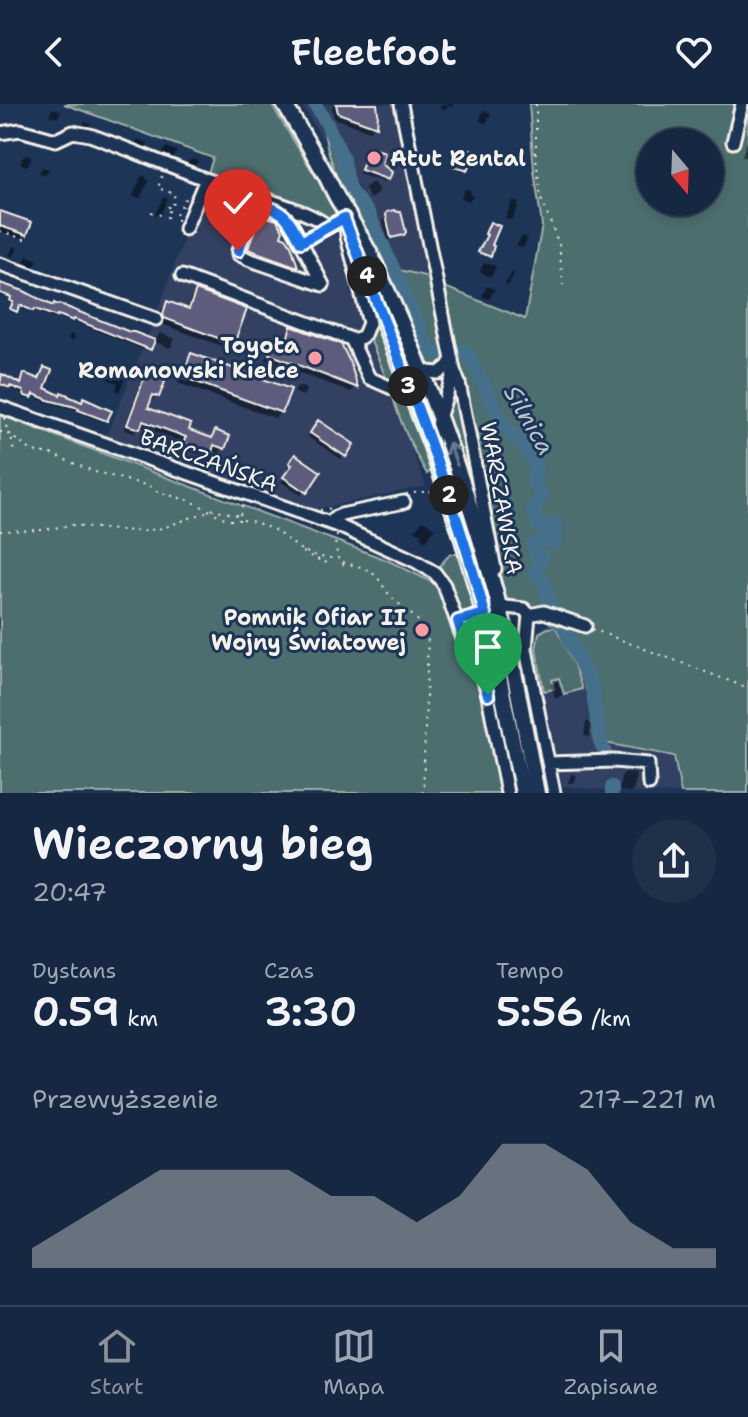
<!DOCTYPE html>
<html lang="pl">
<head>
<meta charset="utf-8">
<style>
  :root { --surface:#162841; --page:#1f3048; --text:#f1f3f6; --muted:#9ea6b1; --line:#35445a; --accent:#8c9099 }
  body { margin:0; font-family:"Shantell Sans",sans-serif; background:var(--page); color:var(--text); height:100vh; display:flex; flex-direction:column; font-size:30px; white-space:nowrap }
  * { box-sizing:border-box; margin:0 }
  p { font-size:26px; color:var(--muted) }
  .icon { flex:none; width:44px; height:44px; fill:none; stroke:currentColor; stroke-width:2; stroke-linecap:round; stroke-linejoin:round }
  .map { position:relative; height:689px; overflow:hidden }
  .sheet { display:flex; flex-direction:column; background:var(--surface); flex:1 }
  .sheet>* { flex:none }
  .needle { width:52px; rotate:161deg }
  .tools { position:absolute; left:636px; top:24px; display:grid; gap:16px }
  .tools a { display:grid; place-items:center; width:88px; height:88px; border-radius:50%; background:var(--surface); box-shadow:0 4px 12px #0003,0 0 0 2px var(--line); font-size:40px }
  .pin { position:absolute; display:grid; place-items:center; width:68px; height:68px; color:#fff; margin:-82px -34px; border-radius:50% 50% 50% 0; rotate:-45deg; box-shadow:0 0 8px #0007 }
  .pin .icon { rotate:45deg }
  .km { position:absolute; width:40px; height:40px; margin:-20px; border-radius:50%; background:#222; color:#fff; font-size:22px; line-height:40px; text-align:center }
  .round { display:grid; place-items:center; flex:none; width:84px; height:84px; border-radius:42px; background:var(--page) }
  .head { display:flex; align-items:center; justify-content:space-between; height:136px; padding:0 32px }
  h1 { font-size:44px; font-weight:600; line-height:60px }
  .stats { display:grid; grid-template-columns:repeat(3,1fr); gap:12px; height:136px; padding:8px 32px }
  .stats div { display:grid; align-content:center }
  .stats b { font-size:40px; font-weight:600 }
  .stats small { font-size:22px; font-weight:400 }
  .stats p { font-size:22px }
  .chart { height:224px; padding:16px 32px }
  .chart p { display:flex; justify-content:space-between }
  .chart svg { width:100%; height:144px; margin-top:8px; fill:var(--accent); opacity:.7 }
  header { display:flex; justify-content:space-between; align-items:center; height:104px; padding:0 32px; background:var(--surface); font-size:36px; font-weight:600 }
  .dock { display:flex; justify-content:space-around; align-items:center; height:112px; border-top:2px solid var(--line); background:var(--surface); font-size:22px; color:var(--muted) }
  .dock a { display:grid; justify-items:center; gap:4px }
  .dock .on { color:var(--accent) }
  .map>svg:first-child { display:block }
</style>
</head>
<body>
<header><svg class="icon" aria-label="back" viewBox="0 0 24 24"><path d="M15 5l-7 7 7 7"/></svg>Fleetfoot<svg class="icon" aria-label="heart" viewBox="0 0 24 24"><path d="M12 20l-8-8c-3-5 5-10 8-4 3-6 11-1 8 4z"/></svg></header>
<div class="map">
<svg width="748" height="689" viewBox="0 0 748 689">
  <rect width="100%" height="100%" fill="#1d3557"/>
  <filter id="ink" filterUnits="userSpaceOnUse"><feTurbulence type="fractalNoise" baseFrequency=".0125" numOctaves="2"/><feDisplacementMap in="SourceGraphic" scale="16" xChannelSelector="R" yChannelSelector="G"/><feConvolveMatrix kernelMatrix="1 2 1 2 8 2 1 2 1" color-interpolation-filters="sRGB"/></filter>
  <g filter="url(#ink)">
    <path fill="#304162" d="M301 0H394L429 173 399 166 372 110 373 106 348 67 325 39Z
      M206 75 332 121 344 150V158L357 188 368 229 391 287 396 304 426 382 312 406 105 335 156 211Z
      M558 519 585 582 593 607 675 652 681 689H631L562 682 533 544 537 527 547 521Z"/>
    <path fill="#4e6e6e" stroke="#a1b0ab" stroke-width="2" fill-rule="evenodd" d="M64 0H271L335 104 337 114 332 121 206 75 213 54Z
      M529 0H748V689H681L674 652 599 638 593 607 585 582 558 520V513L511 499 504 492 445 183 525 215 542 121 534 67ZM650 38H710V98H650Z
      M327 22C340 39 344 59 352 78 356 90 365 99 372 110 383 127 391 147 399 166L429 173C429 187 435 198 438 211 442 226 443 241 446 256L440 263 431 264 426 261 375 148 336 72 327 43 324 27Z
      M360 169C374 206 385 244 400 281L399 283 388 279 368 230Z
      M454 279 478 403 445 306Z
      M391 287 405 296 432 366 427 370C411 343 399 317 391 287Z
      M0 311 387 456 440 482 482 578 502 689H0Z
      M450 450H459L474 499V505L471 508H462L458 505 436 466Z
      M556 523 574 561 582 585 564 590 559 574 552 576 554 585 544 587 536 545 539 529 548 524Z"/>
    <path fill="#0007" d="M333 0H375V22L370 27 334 14 332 4Z
      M441 0H453L451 3 448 2 445 6 440 4Z
      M53 4 61 7 57 14 49 11Z
      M483 6 491 9 486 19 480 17Z
      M85 18 91 20 88 24 82 23Z
      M138 35 148 39 145 45 134 41Z
      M748 38V54L742 52 746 40Z
      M166 43 177 47 172 56 162 52Z
      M370 45 387 74 383 78 359 70 366 49Z
      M464 48 476 59 474 61 468 59 463 68 454 65 458 57 461 58Z
      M27 51 32 53 27 62 21 60 22 54Z
      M193 55 198 57 194 64 188 62 187 58Z
      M42 63 49 65 45 71 39 69Z
      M142 71 147 73 146 76 149 77 140 94 133 92Z
      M373 78 378 85V90L370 95 364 84Z
      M465 85 471 87 470 91 473 92 469 97 461 94Z
      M163 93 168 94 160 112 155 111Z
      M513 97 519 99 512 116 505 114Z
      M0 110 25 130 22 134 0 127Z
      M388 110 404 128 398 134 388 136 383 116Z
      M260 113 289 142 296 163 291 168 243 151 255 118Z
      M522 132 528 134 523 144 516 142Z
      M14 142 18 144 13 153 9 151Z
      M27 152 38 156 34 163 24 159Z
      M484 159 496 162 491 173 480 168Z
      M512 168 514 169 508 182 505 181Z
      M0 180 53 204 155 238 160 229 175 235 170 244 152 237 147 247 71 216 69 218 59 213 53 214 32 206 30 208 17 203 13 209 9 207 12 200 9 199 10 195 0 192Z
      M487 182 495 185 489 195 482 193Z
      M196 188 233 239 227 244 159 219 158 216 162 205 168 199 186 206 191 194Z
      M292 224 345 252 355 284 351 288 265 256 270 242 275 236 283 239 286 229Z
      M70 230 75 232 73 237 68 235Z
      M192 251 281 308 275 314 178 279 186 256Z
      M149 264 157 292 152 297 149 296 146 305 187 327 211 334 215 329 223 344 219 349 211 346 205 352 180 344 182 338 140 322 134 329 124 325 144 268Z
      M110 269 125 274 119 288 116 286 118 279 107 275Z
      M0 272 20 282 23 274 43 285 81 300 84 296 106 316 103 318 78 308V306L46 298 31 291 28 295 23 294 21 288 0 282Z
      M298 282 307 285 303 292 294 288Z
      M315 322 344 352 341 355 308 333Z
      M292 356 319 368 301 391 281 378 290 365 287 364Z
      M423 416 435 424 426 437 420 433 422 430 415 426Z
      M558 577 562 591 555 595 551 580Z
      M586 618H590V633L584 632Z
      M625 668 636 670 634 685 631 689 619 687 621 672Z
      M571 670 577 671 574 679H568Z"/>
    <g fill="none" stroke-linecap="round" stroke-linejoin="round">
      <path stroke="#45708c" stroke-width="14" d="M315 0 327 20 342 52 349 85 369 110 429 246 439 250 464 247 469 252 504 321 526 344 536 363 533 379 542 391 533 408 536 412 537 421 556 420 554 439 547 433 533 441 536 451 543 453 535 467 544 479 555 516 563 520 569 536 592 582 600 637 605 649
        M612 683V689"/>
    </g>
    <path fill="#5d5c7c" stroke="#f4f1e8" stroke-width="2" d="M336 0H377L378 10 377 23 338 9Z
      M369 43 385 48 382 60 392 68 389 76 361 66Z
      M466 44 482 49 478 60 471 58 467 67 455 63 458 55 461 56Z
      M394 106 398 108H401L406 128 404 131 391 134 386 111 387 108Z
      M0 107 32 118 27 131 0 122Z
      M260 111 277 116 283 126 281 132 286 134 291 141 298 163 248 145Z
      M490 118 500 122 492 141 494 142 491 153 478 148 487 131 485 130Z
      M0 179 24 187 53 202 54 199 58 201 59 200 130 228H134L155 236 151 246 74 215 73 217 61 212 57 211V213L35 205 33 207 20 201 17 208 10 205 13 198 10 197 11 193 0 189Z
      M196 186 247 205 234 240 164 214 163 210 167 197 189 205Z
      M291 222 341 240 350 258 358 284 269 250 275 234 286 238Z
      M191 249 291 285 282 309 182 273Z
      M149 261 168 270 159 293 153 291 148 304 191 320 189 326 212 334 215 326 230 332 225 345 214 341 212 348H207L183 339 186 333 143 317 140 325 127 321Z
      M44 263 52 266 45 284 60 291 61 288 68 291V292L82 298 83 293 94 298V299L112 307 107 317 78 306 79 304 48 296 34 290 32 294 25 292 23 287 10 282V284L0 280 2 270 21 280 24 269 39 275Z
      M318 316 354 340 346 353 310 329Z
      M295 350 321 368 307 389 283 373 292 361 289 359Z"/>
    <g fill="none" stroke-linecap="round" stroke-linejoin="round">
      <defs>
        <path id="minor" d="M401 0 454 266 459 279 495 465
          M0 29 20 26 56 36 73 28 90 31C131 46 172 63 213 78 237 87 314 107 328 123
          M733 38 742 0
          M346 119 347 133 369 219 364 231 353 239 369 274 412 293
          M185 125 206 75
          M301 138 287 112 283 109 257 101 253 104 238 147V150L248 155 323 181 301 138 344 114
          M0 160 156 215
          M182 172 351 235 353 239
          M420 264 428 268 439 269 448 262 452 255
          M0 303 341 423 415 457 435 469 444 481 466 544 485 576 507 689
          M433 342 435 327 454 267
          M330 419 336 413 341 411 404 398
          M529 511 526 545 554 689
          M529 511 544 508 585 522
          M458 517 506 503 524 505 529 511
          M548 659 614 657 648 660 649 680"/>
        <path id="major" d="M284 0C298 22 311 45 324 68 330 78 334 90 341 100 352 118 364 138 374 158 424 264 464 374 495 487 513 553 524 622 537 689
          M351 133 432 343 461 429 491 534 523 689"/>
      </defs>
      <use href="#minor" stroke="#f4f1e8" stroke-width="17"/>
      <use href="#major" stroke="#f4f1e8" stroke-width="20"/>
      <path stroke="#f4f1e8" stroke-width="2" stroke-dasharray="2 6" stroke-linecap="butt" d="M536 0V53L541 95 559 140 563 181
        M162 72 158 84 175 90 172 100
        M168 104 170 99 182 102 187 90
        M168 107 179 111 176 119
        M151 108 170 114 171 110
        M0 127 27 136
        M5 314 6 322 11 332 32 347 51 350 95 368 149 382 158 388 191 397 222 413 231 416H241
        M0 328H5L11 332 14 349
        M142 343 149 322
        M406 390 429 387 437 393
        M320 406 333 404
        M240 411 243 398
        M243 416 255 418 276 427 301 446 314 451 325 454H338L346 464
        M0 427 42 426 72 421 115 426 144 427 163 424 214 405 240 412
        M337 431 335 442 338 452
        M303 448 314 454 327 459
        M343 458C353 462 364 462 372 469 380 474 382 482 388 489 400 503 419 513 428 530L423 689
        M592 525 748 584"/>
      <use href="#minor" stroke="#1d3557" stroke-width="11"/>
      <use href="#major" stroke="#1d3557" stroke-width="14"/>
    </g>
    <defs><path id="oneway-shaft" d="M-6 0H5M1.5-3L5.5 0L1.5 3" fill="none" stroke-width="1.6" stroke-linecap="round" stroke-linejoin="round" transform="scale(2)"/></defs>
    <use stroke="#68778a" href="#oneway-shaft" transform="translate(453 350) rotate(-110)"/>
  </g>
  <g fill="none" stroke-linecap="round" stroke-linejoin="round" filter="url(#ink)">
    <defs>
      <path id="route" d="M238 147 254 102C284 102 289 115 301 138L344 114C394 245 449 374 485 510L458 517 466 544 481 569 488 591"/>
    </defs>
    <use href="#route" stroke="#fff" stroke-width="16"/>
    <use href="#route" stroke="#1a73e8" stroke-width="10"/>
  </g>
  <g fill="#ff9aa2" stroke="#1d3557" stroke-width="3">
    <circle cx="374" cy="54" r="8"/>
    <circle cx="315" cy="254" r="8"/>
    <circle cx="422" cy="526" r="8"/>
  </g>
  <g text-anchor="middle" stroke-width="6" stroke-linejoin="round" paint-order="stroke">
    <g font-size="22" font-weight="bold" fill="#f4f1e8" stroke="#1d3557" text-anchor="end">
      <text x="390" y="62" text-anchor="start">Atut Rental</text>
      <text x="299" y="249">Toyota<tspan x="299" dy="25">Romanowski Kielce</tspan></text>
      <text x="406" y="521">Pomnik Ofiar II<tspan x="406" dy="25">Wojny Światowej</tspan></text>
    </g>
    <g font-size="22" fill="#f4f1e8" stroke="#1d3557">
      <text transform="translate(209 356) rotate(20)" y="8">BARCZAŃSKA</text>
      <text transform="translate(502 394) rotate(80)" y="8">WARSZAWSKA</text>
    </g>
    <g font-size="24" font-style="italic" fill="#b7c4c8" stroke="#1d3557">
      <text transform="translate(529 316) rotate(60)" y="8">Silnica</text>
    </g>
  </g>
</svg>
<div class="tools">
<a><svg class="needle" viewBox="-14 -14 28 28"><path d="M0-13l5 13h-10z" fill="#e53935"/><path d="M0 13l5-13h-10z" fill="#9ea6b1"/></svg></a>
</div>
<div class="pin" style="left:488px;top:591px;background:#1e9e55"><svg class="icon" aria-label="arrive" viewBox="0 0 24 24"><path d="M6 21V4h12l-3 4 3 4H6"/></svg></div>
<div class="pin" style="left:238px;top:147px;background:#d93025"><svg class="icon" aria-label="check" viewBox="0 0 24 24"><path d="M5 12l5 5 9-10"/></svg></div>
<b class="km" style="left:449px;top:391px">2</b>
<b class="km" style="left:408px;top:282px">3</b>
<b class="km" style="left:367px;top:172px">4</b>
</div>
<section class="sheet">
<div class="head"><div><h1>Wieczorny bieg</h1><p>20:47</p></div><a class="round"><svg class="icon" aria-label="share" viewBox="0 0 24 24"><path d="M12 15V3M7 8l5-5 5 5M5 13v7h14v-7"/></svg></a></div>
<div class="stats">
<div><p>Dystans</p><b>0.59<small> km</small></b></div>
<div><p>Czas</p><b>3:30</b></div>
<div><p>Tempo</p><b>5:56<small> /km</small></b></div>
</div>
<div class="chart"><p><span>Przewyższenie</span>217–221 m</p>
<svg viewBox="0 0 160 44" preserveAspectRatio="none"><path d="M0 44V38L10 30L20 22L30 14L40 14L50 14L60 14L70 22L80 22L90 30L100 22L110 6L120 6L130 14L140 30L150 38L160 38V44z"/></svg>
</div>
</section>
<nav class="dock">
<a class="on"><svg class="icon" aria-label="home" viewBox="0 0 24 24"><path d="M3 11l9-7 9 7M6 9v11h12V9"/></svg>Start</a>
<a><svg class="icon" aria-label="map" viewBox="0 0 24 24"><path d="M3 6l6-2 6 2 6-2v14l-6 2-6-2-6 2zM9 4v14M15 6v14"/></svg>Mapa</a>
<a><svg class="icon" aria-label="saved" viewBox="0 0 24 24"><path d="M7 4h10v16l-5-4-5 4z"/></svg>Zapisane</a>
</nav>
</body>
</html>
